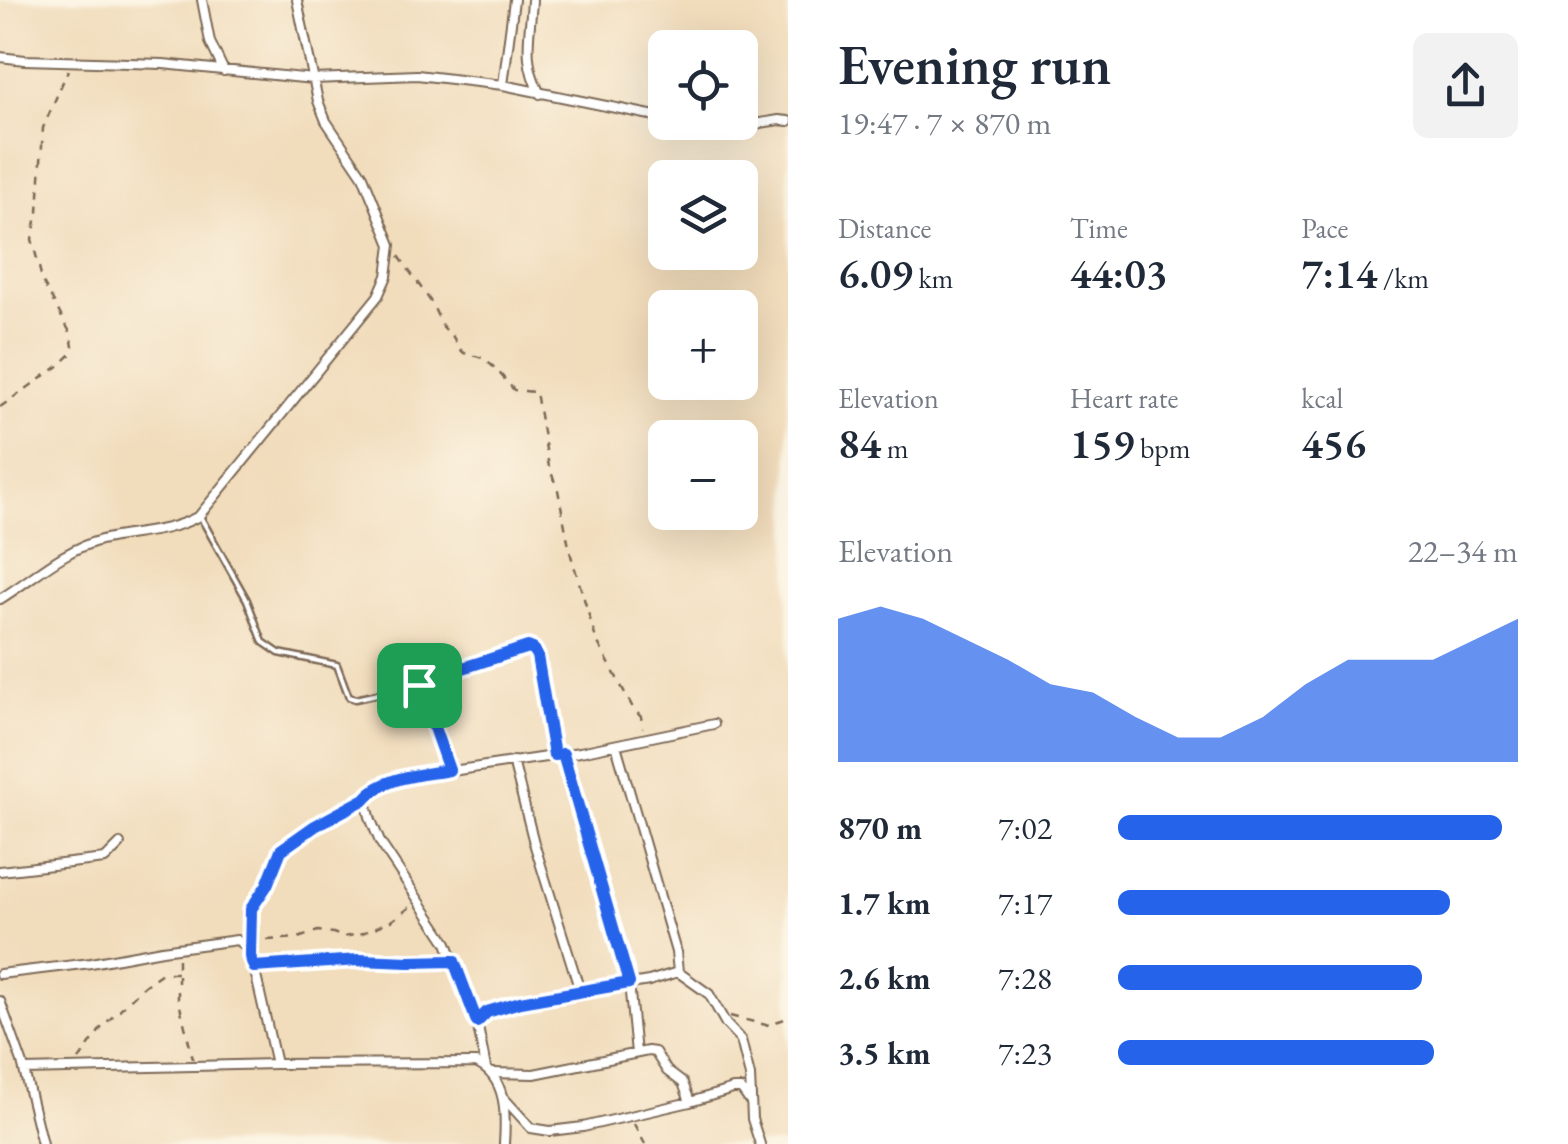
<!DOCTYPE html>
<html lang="en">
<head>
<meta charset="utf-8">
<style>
  :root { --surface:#fff; --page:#f2f2f3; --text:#1f2937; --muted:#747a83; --accent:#2563eb }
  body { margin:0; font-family:"EB Garamond",serif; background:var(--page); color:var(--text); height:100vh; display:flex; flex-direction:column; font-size:38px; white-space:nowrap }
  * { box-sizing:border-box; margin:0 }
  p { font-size:32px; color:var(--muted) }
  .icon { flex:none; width:55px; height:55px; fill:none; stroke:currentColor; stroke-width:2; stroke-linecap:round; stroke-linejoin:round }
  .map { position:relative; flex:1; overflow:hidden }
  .side { display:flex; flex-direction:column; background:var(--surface); width:780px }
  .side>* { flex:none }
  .tools { position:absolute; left:648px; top:30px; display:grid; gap:20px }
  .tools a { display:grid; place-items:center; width:110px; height:110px; border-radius:15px; background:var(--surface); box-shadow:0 10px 40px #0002; font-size:50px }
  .pin { position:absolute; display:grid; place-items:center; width:85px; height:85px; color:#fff; margin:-42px; border-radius:20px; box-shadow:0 5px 15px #0006 }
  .round { display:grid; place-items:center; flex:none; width:105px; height:105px; border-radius:15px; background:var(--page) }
  .summary { display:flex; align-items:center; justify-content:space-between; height:170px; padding:0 50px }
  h1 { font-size:55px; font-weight:600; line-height:75px }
  .figures { display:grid; grid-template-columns:repeat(3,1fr); gap:15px; height:170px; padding:10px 50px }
  .figures div { display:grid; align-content:center }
  .figures b { font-size:42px; font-weight:600 }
  .figures small { font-size:28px; font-weight:400 }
  .figures p { font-size:28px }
  .chart { height:280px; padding:20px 50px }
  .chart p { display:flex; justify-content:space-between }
  .chart svg { width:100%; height:180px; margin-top:10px; fill:var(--accent); opacity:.7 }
  ul { padding:0 50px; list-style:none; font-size:32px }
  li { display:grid; grid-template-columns:160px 120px 1fr; align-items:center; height:75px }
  li i { height:25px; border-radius:12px; background:var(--accent) }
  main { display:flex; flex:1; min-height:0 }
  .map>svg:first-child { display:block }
</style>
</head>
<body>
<main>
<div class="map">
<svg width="788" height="1144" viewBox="0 0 788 1144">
  <rect width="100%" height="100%" fill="#fcf5e5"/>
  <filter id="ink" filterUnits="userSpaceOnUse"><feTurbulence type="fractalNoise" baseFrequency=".01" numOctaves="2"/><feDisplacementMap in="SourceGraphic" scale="20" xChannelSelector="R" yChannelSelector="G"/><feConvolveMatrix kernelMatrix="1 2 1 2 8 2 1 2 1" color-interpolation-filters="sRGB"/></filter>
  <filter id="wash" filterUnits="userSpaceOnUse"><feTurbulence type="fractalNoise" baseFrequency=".0048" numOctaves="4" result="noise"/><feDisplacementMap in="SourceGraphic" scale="40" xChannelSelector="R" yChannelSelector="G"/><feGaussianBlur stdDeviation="2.25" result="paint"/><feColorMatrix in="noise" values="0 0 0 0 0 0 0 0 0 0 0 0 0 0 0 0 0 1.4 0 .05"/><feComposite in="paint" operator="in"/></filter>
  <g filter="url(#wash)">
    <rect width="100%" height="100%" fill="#f1dcbb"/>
  </g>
  <g filter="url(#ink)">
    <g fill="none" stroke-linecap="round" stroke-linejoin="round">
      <defs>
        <path id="lane" d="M201 518 247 600 263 642 279 653 337 665 349 697 355 699 419 685 449 770
          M419 685 438 676 528 647 533 649 537 656 554 755"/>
        <path id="street" d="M202 0 210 42 224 71
          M532 0C530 37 522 59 540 94
          M0 57 25 60 163 64 313 79 417 75 503 85 665 118
          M503 85 514 0
          M686 122H695
          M710 122 742 126 779 120 788 121
          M0 599C33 579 62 550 101 540 134 532 169 533 199 516L378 296 387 276 391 245 363 176 326 121 318 101 297 0
          M563 754 629 983 636 1053
          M513 761 534 843 580 991
          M0 871 105 859 120 844
          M678 972 709 994 726 1024 741 1040 750 1076 752 1119 760 1144
          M0 974 91 963 162 950 237 940 247 948 254 967 276 1064
          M0 1001 22 1062 42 1144
          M477 1022 487 1012 520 1002 649 981 678 972 676 952 616 745
          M486 1068 477 1022 447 943 380 842 371 820 365 799 370 792 381 785 411 777 580 752 714 724
          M24 1070 276 1064 476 1063C507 1077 506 1114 504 1144
          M493 1073 534 1074 648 1051 655 1052 667 1071 683 1083 690 1102
          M502 1096 531 1128 550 1131 583 1127 690 1102 733 1089H741L751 1103"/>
      </defs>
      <use href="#lane" stroke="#7b6855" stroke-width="9"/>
      <use href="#street" stroke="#7b6855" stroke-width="12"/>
      <path stroke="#7b6855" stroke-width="2.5" stroke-dasharray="8 8" stroke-linecap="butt" d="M399 256 431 302 443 327 452 335 459 348 464 353 483 358 496 369 514 390 536 392 549 467 558 490 570 552 596 639 633 708 641 717 643 728
        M0 407 60 365 72 353 73 347 71 334 43 283 32 239 38 212 43 128 68 70
        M250 939 251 909 267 885 281 850 315 826 358 803
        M251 941 298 938 318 931 333 933 343 937 360 934 391 921 413 905
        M178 959V998L193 1059
        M261 966 359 960 443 961
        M730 1016 766 1025 788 1018
        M79 1060 102 1027 144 986 162 973H179
        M634 1124 645 1144"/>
      <use href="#lane" stroke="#fff" stroke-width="4"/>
      <use href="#street" stroke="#fff" stroke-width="8"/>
    </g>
  </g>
  <g fill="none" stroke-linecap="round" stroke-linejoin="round" filter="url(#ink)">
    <defs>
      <path id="route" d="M528 647 533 649 537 656 554 755 563 754 629 983 520 1002 487 1012 477 1022 454 961 409 962 359 960 254 967 250 956 251 909 267 885 281 850 315 826 365 799C383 776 423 775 449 770L419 685 438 676Z"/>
    </defs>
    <use href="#route" stroke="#fff" stroke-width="20"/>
    <use href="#route" stroke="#2563eb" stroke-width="12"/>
  </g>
</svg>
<div class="tools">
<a><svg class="icon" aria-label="locate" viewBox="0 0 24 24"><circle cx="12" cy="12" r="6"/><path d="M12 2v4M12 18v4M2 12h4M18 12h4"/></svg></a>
<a><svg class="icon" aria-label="layers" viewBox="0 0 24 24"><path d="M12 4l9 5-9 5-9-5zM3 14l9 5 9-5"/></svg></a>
<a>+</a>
<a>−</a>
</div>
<div class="pin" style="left:419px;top:685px;background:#1e9e55"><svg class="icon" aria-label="arrive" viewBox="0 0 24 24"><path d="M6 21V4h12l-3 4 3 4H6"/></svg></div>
</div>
<section class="side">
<div class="summary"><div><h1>Evening run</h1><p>19:47 · 7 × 870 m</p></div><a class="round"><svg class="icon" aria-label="share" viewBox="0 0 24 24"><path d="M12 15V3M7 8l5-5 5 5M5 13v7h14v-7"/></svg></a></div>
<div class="figures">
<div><p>Distance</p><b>6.09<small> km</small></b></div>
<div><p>Time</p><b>44:03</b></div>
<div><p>Pace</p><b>7:14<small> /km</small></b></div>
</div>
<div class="figures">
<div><p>Elevation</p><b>84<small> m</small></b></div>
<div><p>Heart rate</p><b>159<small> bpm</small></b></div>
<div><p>kcal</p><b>456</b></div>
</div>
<div class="chart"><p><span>Elevation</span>22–34 m</p>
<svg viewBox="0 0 160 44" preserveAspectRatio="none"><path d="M0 44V9L10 6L20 9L30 14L40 19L50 25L60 27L70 33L80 38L90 38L100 33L110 25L120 19L130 19L140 19L150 14L160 9V44z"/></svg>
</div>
<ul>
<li><b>870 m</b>7:02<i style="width:96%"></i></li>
<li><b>1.7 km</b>7:17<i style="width:83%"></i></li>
<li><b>2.6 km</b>7:28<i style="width:76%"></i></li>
<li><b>3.5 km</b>7:23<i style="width:79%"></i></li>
</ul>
</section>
</main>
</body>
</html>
